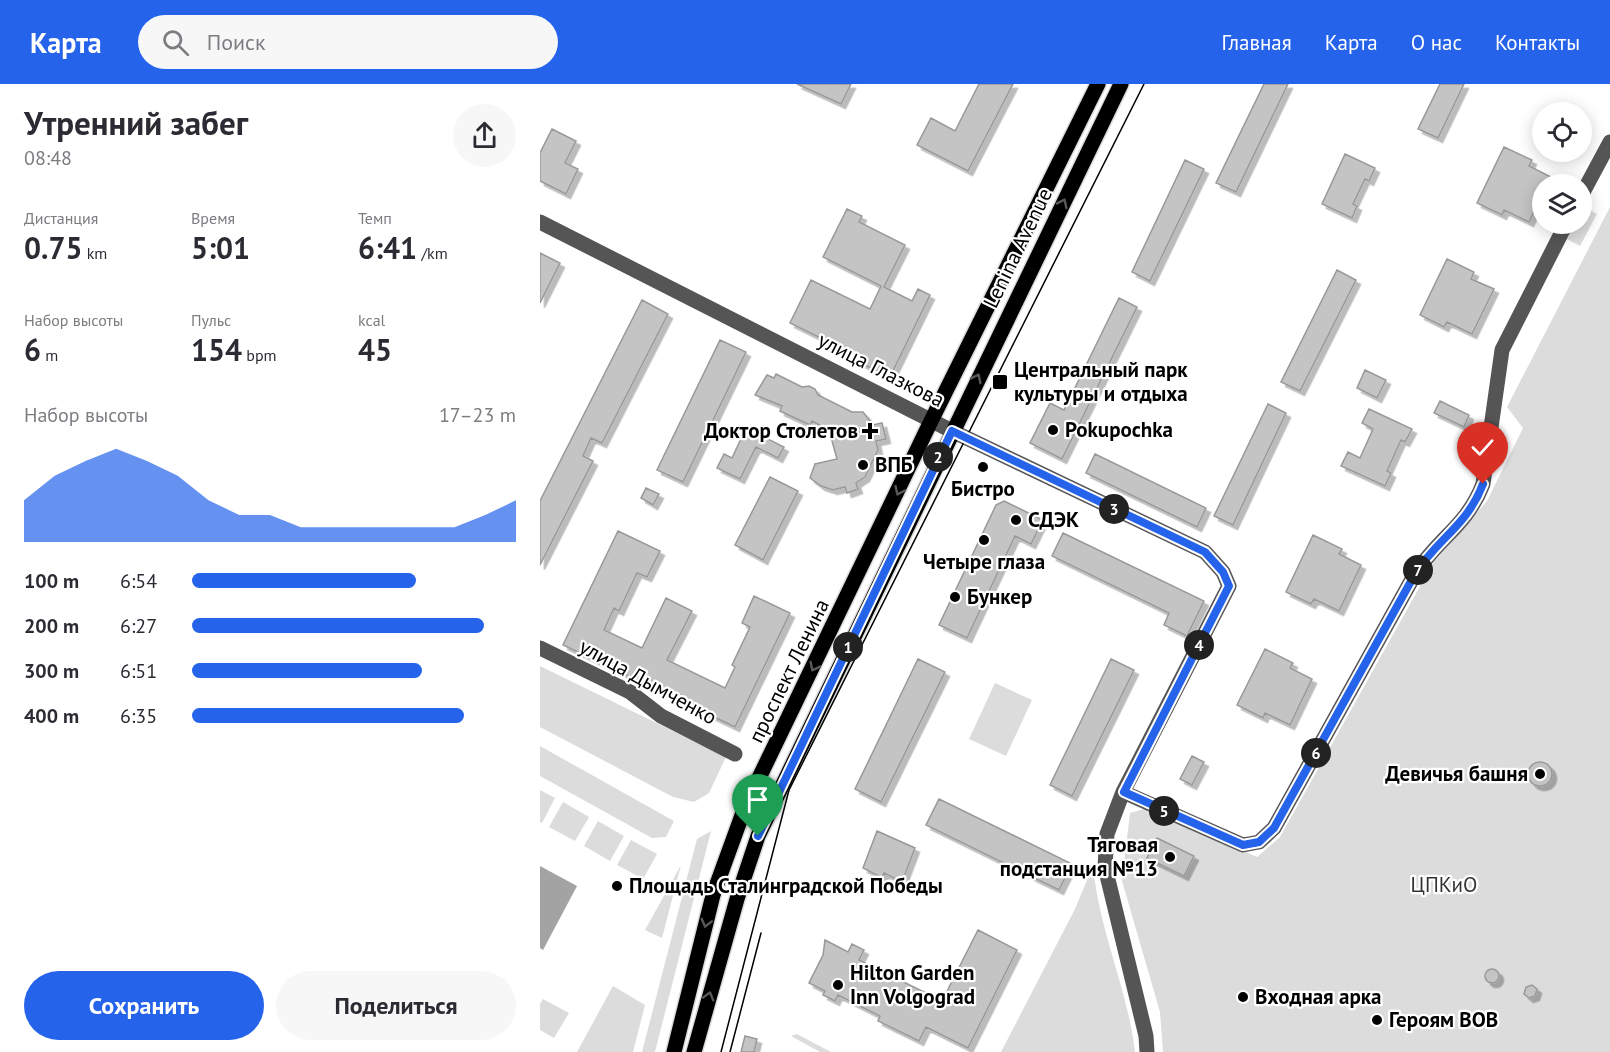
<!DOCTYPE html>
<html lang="ru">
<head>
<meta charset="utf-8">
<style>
  :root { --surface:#fff; --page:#f7f7f7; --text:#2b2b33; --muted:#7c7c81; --accent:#2563eb }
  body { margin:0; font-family:"PT Sans",sans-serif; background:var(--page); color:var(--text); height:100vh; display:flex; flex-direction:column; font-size:22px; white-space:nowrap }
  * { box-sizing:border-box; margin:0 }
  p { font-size:20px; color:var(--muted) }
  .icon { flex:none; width:33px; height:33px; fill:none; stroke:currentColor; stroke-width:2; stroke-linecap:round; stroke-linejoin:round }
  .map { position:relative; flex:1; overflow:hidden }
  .panel { display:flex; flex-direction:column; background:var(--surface); width:540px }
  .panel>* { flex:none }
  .fabs { position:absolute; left:992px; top:18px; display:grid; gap:12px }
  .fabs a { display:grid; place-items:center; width:60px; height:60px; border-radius:50%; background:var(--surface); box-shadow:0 3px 15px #0003; font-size:30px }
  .pin { position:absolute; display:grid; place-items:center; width:51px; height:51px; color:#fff; margin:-62px -26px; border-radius:50% 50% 50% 0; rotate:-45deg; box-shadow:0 0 6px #0007 }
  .pin .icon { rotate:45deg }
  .km { position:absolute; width:30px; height:30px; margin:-15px; border-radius:50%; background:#222; color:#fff; font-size:16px; line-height:30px; text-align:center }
  .round { display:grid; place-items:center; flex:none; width:63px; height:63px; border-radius:32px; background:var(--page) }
  .overview { display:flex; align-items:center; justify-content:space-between; height:102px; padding:0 24px }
  h1 { font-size:33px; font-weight:600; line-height:45px }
  .stats { display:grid; grid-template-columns:repeat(3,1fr); gap:9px; height:102px; padding:6px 24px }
  .stats div { display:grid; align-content:center }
  .stats b { font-size:30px; font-weight:600 }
  .stats small { font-size:16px; font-weight:400 }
  .stats p { font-size:16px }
  .chart { height:168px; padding:12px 24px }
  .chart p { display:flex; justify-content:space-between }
  .chart svg { width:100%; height:108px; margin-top:6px; fill:var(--accent); opacity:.7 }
  .button { display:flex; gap:12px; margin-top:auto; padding:12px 24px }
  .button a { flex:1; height:69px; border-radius:36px; background:var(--accent); color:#fff; font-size:24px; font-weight:600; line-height:69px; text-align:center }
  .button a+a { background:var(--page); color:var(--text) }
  ul { padding:0 24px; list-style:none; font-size:20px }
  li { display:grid; grid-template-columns:96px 72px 1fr; align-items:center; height:45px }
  li i { height:15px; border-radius:8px; background:var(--accent) }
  header { display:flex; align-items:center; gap:36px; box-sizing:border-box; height:84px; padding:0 30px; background:var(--accent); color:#fff }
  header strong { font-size:28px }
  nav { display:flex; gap:33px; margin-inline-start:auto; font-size:21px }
  .search { width:420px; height:54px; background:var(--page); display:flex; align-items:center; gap:15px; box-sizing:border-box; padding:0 21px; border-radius:33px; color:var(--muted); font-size:22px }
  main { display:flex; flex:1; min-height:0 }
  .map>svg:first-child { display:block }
</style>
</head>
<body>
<header>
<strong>Карта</strong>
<div class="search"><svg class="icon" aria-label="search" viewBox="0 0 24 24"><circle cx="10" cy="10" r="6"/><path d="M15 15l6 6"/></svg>Поиск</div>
<nav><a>Главная</a><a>Карта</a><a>О нас</a><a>Контакты</a></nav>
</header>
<main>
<section class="panel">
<div class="overview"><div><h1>Утренний забег</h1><p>08:48</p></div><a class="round"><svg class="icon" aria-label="share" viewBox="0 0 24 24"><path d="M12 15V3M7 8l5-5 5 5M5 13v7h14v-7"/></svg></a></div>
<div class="stats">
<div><p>Дистанция</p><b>0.75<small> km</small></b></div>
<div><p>Время</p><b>5:01</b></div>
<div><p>Темп</p><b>6:41<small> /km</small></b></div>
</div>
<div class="stats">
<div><p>Набор высоты</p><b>6<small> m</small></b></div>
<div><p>Пульс</p><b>154<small> bpm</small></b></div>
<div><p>kcal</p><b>45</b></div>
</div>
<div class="chart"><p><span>Набор высоты</span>17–23 m</p>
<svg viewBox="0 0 160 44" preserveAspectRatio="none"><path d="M0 44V27L10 17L20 11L30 6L40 11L50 17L60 27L70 33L80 33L90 38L100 38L110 38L120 38L130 38L140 38L150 33L160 27V44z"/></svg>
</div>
<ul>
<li><b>100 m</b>6:54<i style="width:69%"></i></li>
<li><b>200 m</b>6:27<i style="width:90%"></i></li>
<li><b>300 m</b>6:51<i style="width:71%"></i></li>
<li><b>400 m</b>6:35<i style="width:84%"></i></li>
</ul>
<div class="button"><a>Сохранить</a><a>Поделиться</a></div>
</section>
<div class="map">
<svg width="1070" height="968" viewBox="0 0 1070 968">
  <defs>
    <filter id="shadow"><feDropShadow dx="4.5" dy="4.5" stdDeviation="0" flood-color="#0004"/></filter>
  </defs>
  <rect width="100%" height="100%" fill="#fff"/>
  <path fill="#dcdcdc" d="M1044 123 1057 130 1040 162 1027 155 1035 140H1041Z
    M1070 123V968H623L620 928 582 797 590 729 608 724 717 773 740 753 893 479 947 417 983 344 967 323Z
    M0 582 186 673 169 709 154 718 133 713 0 643Z
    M455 599 492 616 466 672 429 655Z
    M0 662 134 737 126 753 112 754 0 692Z
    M0 706 15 714 2 739 0 738Z
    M23 718 49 733 35 757 9 743Z
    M58 737 84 752 70 777 44 762Z
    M171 747 115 968H102L157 755Z
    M91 756 117 770 103 795 77 781Z
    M141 781 122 854 105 846Z
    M550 789 554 790C561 851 588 907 595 968H461L535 825Z
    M73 902 105 921 93 968H37Z
    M3 915 29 929 14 954 0 946V920Z
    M257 950 291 968H280L251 952Z"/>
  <path fill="#a3a3a3" d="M0 782 37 802 3 866 0 864Z"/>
  <path fill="#c4c4c4" stroke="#999" stroke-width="1.5" filter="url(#shadow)" d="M257 0H311L301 20Z
    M439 0H473L428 87 377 61 391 34 415 47Z
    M724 0H748L696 108 676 99Z
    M900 0H924L898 54 878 45Z
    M12 45 36 57 25 79 38 85 26 110 0 97V69Z
    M964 63 992 76 989 82 1011 93 1007 100H1002V111L989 138 964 126 962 131 937 119Z
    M805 70 835 84 829 97 825 95 813 120 817 122 812 134 782 120Z
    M645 76 664 85 610 197 592 188Z
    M307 125 322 132 319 138 365 161 344 203 372 217 378 205 390 211 350 293 306 272 309 268 250 239 271 196 330 225 341 202 283 173Z
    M0 169 20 179 0 219Z
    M907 175 934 188 931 195 954 205 932 250 907 238 904 243 880 231Z
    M797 186 816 196 760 307 741 298Z
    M579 214 597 223 522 375 490 359 510 319 524 326Z
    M102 216 128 230 62 359 51 354 43 372 53 377 0 481V417Z
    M180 256 206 268 143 398 117 386Z
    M825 286 846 296 837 314 817 304Z
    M236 290 262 303 269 302 275 305 278 311 312 328H323L333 341 342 339 346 355 336 357 338 366 325 393 316 399 318 405 307 409 305 403 293 406 281 402 270 394 275 380 297 375 289 346 272 337 270 341 240 327 242 322 215 311 227 291 234 294Z
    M900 317 929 331 924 343 894 329Z
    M728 320 746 329 693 441 674 432Z
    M829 325 872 345 865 358 861 356 847 387 851 389 845 402 801 382 808 368 820 374 833 345 822 339Z
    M206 344 244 363 238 374 216 363 200 395 177 384 184 370 192 374Z
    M555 370 666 424 657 443 546 389Z
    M230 393 258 407 223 476 195 461Z
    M106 404 119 410 113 421 101 414Z
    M464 417 503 436 491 460 475 452 427 554 399 541 456 421Z
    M78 447 120 467 107 493 97 489 79 527 74 524 64 546 102 564 126 514 152 527 127 576 185 604 195 583 192 581 210 543 202 539 214 512 250 529 195 643 23 561Z
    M523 449 664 517 647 552 624 541 629 529 512 472Z
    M773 451 802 465 799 470 821 481 799 527 774 515 771 520 746 508Z
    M725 565 753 579 750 584 772 595 750 641 725 629 723 634 697 621Z
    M378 575 405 588 341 718 315 705Z
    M571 575 594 586 532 712 510 701Z
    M652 672 664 678 652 701 640 695Z
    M988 690a12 12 0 1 1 24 0a12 12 0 1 1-24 0Z
    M399 715 532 780 519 806 386 741Z
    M337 747 375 764 362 798 344 789 342 794 323 784Z
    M617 754 654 772 644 792 607 774Z
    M438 846 477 866 428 964 386 943 379 957 338 937 340 932 298 911 295 917 283 911 285 907 269 899 283 871 285 856 308 868 312 860 324 866 319 876 402 917Z
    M945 892a7 7 0 1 1 14 0a7 7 0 1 1-14 0Z
    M992 901 997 905 995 912 989 914 984 910 986 903Z
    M205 952 217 955 214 968H201Z"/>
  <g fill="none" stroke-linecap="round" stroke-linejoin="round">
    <defs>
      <path id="major" d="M134 968 173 811 205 723 392 335 558 0
        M154 968 197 815 218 752 581 0"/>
    </defs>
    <use href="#major" stroke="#dbdbdb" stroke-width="18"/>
    <path stroke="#555" stroke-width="15" d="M1041 112 1070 58
      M0 138 412 347 665 468 683 488 689 502 583 708 567 750 565 783 606 952 607 968
      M0 564 90 608 121 632 195 670
      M583 708 703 761 719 758 734 744 875 490C898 454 927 442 943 400L962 266 1026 140"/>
    <use href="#major" stroke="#000" stroke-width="15"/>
    <path stroke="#000" stroke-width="1.5" d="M181 968 249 706 604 0
      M190 968 221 849"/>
  </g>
  <defs><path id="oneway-chevron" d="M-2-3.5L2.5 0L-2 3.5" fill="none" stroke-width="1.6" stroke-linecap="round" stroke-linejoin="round" transform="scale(1.5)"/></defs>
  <g stroke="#595959">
    <use href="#oneway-chevron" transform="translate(523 119) rotate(-64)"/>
    <use href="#oneway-chevron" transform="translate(437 294) rotate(-64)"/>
    <use href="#oneway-chevron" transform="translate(359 407) rotate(115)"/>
    <use href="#oneway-chevron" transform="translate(274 583) rotate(116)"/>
    <use href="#oneway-chevron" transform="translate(166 839) rotate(104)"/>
    <use href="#oneway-chevron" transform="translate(169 912) rotate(-74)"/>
  </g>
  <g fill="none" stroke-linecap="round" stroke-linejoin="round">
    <defs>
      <path id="route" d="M218 752 412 347 665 468 683 488 689 502 584 708 703 761 719 758 734 744 875 490C898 454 927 442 943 400"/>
    </defs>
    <use href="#route" stroke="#fff" stroke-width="12"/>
    <use href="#route" stroke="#2563eb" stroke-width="8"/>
  </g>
  <g fill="#000" stroke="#fff" stroke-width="2">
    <rect x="452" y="290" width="16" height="16" rx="3"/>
    <circle cx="513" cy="346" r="6"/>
    <path d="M327 338h6v6h6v6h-6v6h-6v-6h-6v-6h6z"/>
    <circle cx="323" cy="381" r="6"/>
    <circle cx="443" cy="383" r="6"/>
    <circle cx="476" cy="436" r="6"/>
    <circle cx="444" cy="456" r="6"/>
    <circle cx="415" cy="513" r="6"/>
    <circle cx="1000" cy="690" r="6"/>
    <circle cx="630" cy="773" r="6"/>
    <circle cx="77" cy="802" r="6"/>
    <circle cx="298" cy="901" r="6"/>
    <circle cx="703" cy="913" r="6"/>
    <circle cx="837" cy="936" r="6"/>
  </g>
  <g text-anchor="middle" stroke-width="4.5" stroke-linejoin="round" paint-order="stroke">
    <g font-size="21" fill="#000" stroke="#fff">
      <text transform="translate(478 164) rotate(-64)" y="7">Lenina Avenue</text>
      <text transform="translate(341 286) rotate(27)" y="7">улица Глазкова</text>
      <text transform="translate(249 587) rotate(-64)" y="7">проспект Ленина</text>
      <text transform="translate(108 598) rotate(29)" y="7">улица Дымченко</text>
    </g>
    <g font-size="21" font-weight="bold" fill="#000" stroke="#fff" text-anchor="start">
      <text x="474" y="293">Центральный парк<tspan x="474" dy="24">культуры и отдыха</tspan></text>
      <text x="525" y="353">Pokupochka</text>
      <text x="318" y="354" text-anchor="end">Доктор Столетов</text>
      <text x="335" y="388">ВПБ</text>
      <text x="443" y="412" text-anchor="middle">Бистро</text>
      <text x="488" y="443">СДЭК</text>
      <text x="444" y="485" text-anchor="middle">Четыре глаза</text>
      <text x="427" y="520">Бункер</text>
      <text x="988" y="697" text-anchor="end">Девичья башня</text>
      <text x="618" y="768" text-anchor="end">Тяговая<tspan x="618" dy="24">подстанция №13</tspan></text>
      <text x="89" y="809">Площадь Сталинградской Победы</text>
      <text x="310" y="896">Hilton Garden<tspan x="310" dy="24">Inn Volgograd</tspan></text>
      <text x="715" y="920">Входная арка</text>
      <text x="849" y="943">Героям ВОВ</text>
    </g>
    <g font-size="21" fill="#333" stroke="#fff">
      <text x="904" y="808">ЦПКиО</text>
    </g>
  </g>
</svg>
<div class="fabs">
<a><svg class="icon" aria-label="locate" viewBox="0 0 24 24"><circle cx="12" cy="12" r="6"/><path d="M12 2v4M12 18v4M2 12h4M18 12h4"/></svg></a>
<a><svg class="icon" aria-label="layers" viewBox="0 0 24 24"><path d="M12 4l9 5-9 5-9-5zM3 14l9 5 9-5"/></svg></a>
</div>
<div class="pin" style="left:218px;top:752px;background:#1e9e55"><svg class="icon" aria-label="arrive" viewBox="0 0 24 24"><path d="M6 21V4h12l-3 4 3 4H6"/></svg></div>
<div class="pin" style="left:943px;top:400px;background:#d93025"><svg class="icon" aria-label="check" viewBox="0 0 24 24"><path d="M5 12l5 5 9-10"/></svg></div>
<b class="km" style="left:308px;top:563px">1</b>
<b class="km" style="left:398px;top:373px">2</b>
<b class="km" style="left:574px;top:425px">3</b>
<b class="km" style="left:659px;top:561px">4</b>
<b class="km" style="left:624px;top:727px">5</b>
<b class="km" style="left:776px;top:669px">6</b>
<b class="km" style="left:878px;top:486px">7</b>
</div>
</main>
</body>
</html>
